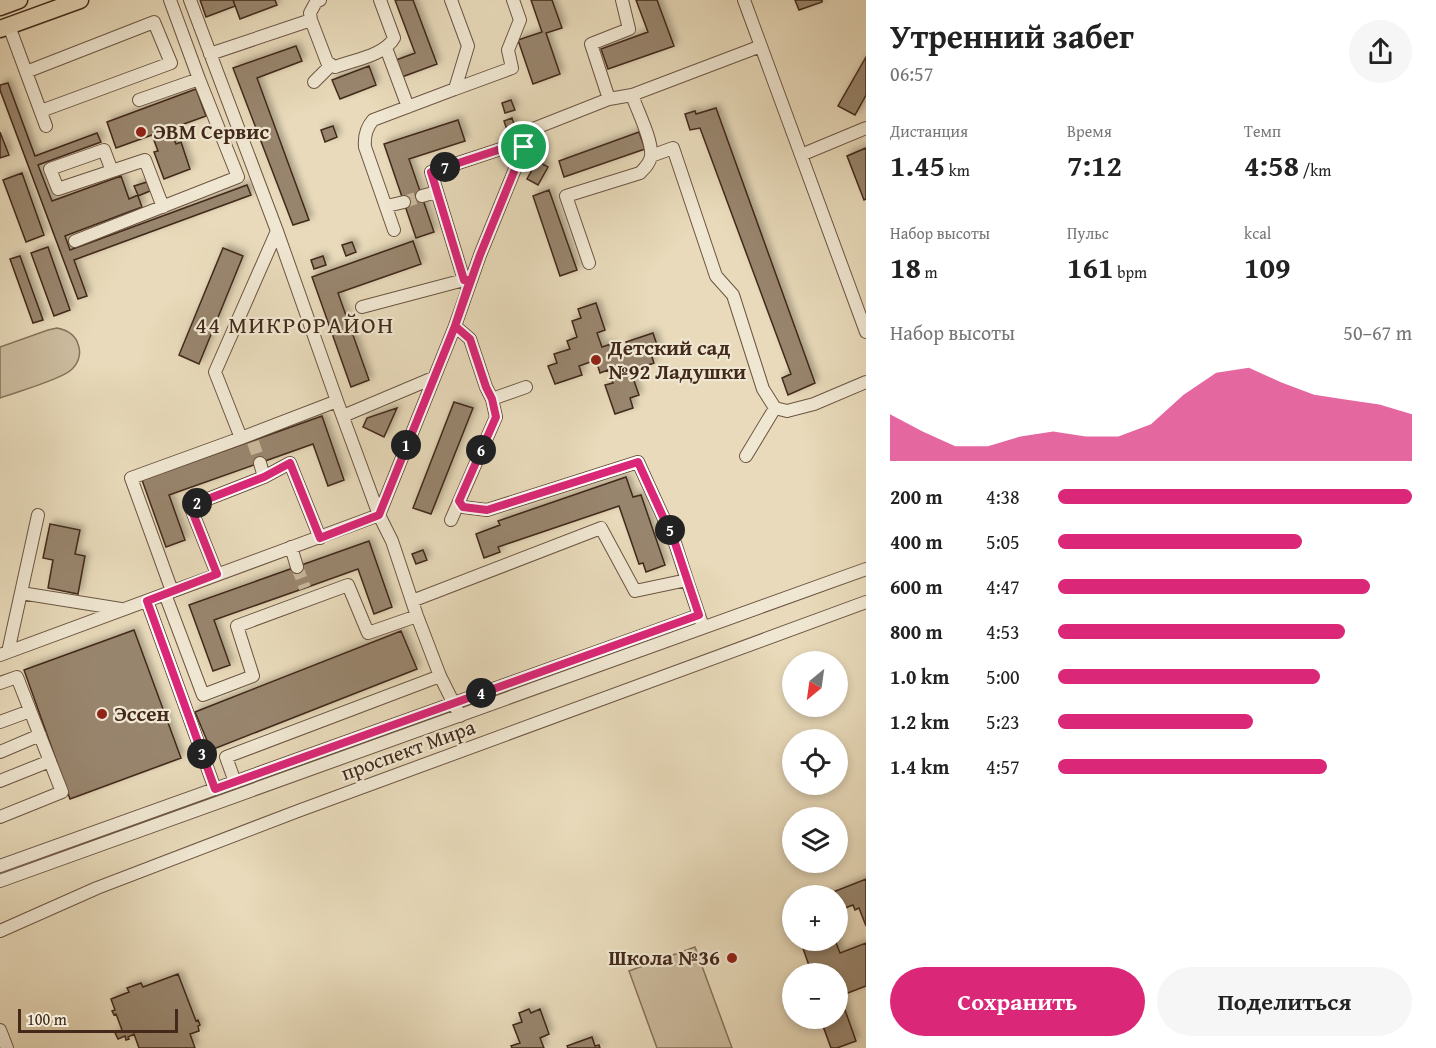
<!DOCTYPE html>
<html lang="ru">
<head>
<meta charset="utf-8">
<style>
  :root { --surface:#fff; --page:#f6f6f6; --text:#222; --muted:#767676; --accent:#db2777 }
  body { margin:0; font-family:"Gentium Book Plus",serif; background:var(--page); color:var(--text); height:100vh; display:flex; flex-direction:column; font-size:22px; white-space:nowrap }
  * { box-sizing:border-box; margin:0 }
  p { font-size:20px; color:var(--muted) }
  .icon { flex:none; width:33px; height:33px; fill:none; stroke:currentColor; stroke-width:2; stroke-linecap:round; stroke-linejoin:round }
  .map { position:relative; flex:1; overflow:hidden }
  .details { display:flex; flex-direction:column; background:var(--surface); width:570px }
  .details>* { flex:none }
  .needle { width:39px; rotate:209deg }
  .buttons { position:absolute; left:782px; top:651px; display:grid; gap:12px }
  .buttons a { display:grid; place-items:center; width:66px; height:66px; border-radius:50%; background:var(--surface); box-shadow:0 3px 9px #0003; font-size:30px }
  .scale { position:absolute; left:18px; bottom:15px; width:160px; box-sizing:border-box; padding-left:6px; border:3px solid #42291a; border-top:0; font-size:16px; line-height:21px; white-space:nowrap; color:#42291a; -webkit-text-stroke:4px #f0e7d2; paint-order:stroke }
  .pin { position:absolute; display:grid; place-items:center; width:51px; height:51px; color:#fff; margin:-26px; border:3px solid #fff; border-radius:50%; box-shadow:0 2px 6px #0007 }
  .km { position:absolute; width:30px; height:30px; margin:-15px; border-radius:50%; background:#222; color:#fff; font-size:16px; line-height:30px; text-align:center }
  .round { display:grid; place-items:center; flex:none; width:63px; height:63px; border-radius:32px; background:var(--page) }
  .head { display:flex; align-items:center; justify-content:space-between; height:102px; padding:0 24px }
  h1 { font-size:33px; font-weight:800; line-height:45px }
  .metrics { display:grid; grid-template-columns:repeat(3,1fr); gap:9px; height:102px; padding:6px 24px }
  .metrics div { display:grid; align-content:center }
  .metrics b { font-size:30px; font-weight:800 }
  .metrics small { font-size:16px; font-weight:400 }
  .metrics p { font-size:16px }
  .chart { height:168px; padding:12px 24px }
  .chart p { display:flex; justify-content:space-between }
  .chart svg { width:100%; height:108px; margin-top:6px; fill:var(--accent); opacity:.7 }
  .primary-button { display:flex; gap:12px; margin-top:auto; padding:12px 24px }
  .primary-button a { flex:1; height:69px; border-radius:36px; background:var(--accent); color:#fff; font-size:24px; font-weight:800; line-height:69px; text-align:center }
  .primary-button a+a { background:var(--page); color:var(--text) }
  ul { padding:0 24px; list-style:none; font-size:20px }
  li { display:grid; grid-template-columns:96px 72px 1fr; align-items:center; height:45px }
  li i { height:15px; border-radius:8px; background:var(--accent) }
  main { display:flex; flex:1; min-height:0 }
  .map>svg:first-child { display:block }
</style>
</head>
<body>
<main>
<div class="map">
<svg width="866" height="1048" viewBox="0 0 866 1048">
  <defs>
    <filter id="shadow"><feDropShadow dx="3.5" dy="-3.5" stdDeviation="3" flood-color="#0004"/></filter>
  </defs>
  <rect width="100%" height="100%" fill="#e8daba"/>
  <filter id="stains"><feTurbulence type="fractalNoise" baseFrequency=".00333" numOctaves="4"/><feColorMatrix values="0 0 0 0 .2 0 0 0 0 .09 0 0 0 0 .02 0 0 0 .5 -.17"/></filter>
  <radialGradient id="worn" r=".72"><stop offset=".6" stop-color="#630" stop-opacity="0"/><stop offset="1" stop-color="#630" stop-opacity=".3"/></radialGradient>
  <path fill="#ccbc9f" stroke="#87725c" stroke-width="1.5" d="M57 328C67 330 75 334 78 344 82 354 78 364 71 370 60 380 16 392 0 398V347L48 330Z
    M695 947 732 1048H657L629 971Z"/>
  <path fill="#98856d" stroke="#42291a" stroke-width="1.5" filter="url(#shadow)" d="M200 0H233L235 6 206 17Z
    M233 0H275L277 5 240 19Z
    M395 0H413L437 64 402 77 396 60 415 53Z
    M531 0H552L562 28 546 33 560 74 533 84 518 40 542 32Z
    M636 0H657L674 46 608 69 601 49 648 32Z
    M795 0H822V2L799 10Z
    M296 46 302 61 257 78 309 220 293 225 233 68Z
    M866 57V95L855 115 838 106Z
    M369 66 376 85 340 99 332 80Z
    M8 83 35 156 97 133 101 142 38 165 52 201 121 176 129 199 138 195 134 186 147 182 150 191 138 196 142 207 65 236 70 250 247 185 251 195 74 260 87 296 78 299 0 90V85Z
    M196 89 206 116 170 129 176 144 181 142 190 169 164 179 154 152 158 151 152 135 116 148 107 122Z
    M511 100 515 110 505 113 502 103Z
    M716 108 815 383 788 395 782 378 791 374 700 128 690 130 685 114 695 111 696 114Z
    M512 118 517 133 509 136 504 121Z
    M458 120 465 141 409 159 434 232 416 238 384 144Z
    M333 126 337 137 325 142 321 130Z
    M0 132 9 155 0 158Z
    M639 132 645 149 564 177 559 161Z
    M866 148V199L864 200 847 156Z
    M537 161 548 167 538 185 527 179Z
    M22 173 44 235 26 242 3 180Z
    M549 190 577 270 560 276 533 196Z
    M413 241 421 264 338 293 369 380 351 387 312 277Z
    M352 242 356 252 346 256 342 245Z
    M48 247 70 310 54 316 31 253Z
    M223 248 243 256 199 364 179 355Z
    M20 256 43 320 33 323 10 259Z
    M323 256 326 265 314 269 311 260Z
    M596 303 605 330 597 333 602 347 611 344 615 356 629 351 626 342 653 333 659 351 651 354 654 363 637 369 640 376 633 378 639 395 630 398 633 408 615 414 605 385 613 383 608 370 600 373 596 360 579 366 582 375 555 384 548 366 557 363 554 354 570 349 567 341 577 337 572 321 581 318 578 309Z
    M454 402 473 408 431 514 413 508Z
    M397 408 384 437 363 427 367 418Z
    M322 416 344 480 328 486 313 444 169 495 185 540 166 547 142 480Z
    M626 477 633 497 641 495 665 565 646 572 643 563 639 564 619 506 498 547 500 552 484 558 476 534 500 525 498 521Z
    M50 524 80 530 75 554 85 556 78 594 48 588 53 560 43 558Z
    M369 541 392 607 374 614 358 569 305 588 214 620 230 665 213 671 189 605Z
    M423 550 427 560 416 564 412 554Z
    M134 630 181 758 70 799 24 670Z
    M401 631 417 669 211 750 195 712Z
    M866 879V926L859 908 855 910 853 905 837 911V896H823Z
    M800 940H835L840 953 866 943V986L840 996 856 1041 837 1048H831L820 1018H837V974H812Z
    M178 974 196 1021 198 1020 200 1025 198 1026 199 1031 190 1034 195 1048H139L134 1034 128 1037 129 1039 126 1040 125 1036 118 1039 115 1033 122 1030 116 1014 114 1015 112 1011 115 1010 111 999 129 992 127 988 141 983 143 987Z
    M529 1009 531 1013 540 1009 549 1034 540 1038 544 1048H512L511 1046 520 1043 513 1025 522 1022 519 1013Z
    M592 1037 595 1046 599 1045 600 1048H568L567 1046Z"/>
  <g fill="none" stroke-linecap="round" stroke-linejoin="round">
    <path stroke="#c7b79a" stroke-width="12" stroke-dasharray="12 6" stroke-linecap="butt" d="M404 202 422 196
      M253 442 260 463
      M297 567 305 588"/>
    <defs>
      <path id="minor" d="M190 0 277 231 337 401 379 515 392 541 417 616 440 676 460 716
        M320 0 316 2 310 13 311 20 327 62 335 67C354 60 385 55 394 38L380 0
        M744 0 866 332
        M9 26 46 126
        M386 48 408 107
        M210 54 311 20
        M26 72 154 22 171 63 41 111
        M314 82 330 66
        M455 89 512 68 508 50 520 20 513 0
        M609 99 591 44 629 29 622 0
        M139 100 199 79 170 0
        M801 155 866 128
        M651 156 673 148 716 276 733 295 763 389 775 408 787 411 814 404 866 382
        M112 171 58 189 50 169 104 150 112 171 145 160 163 207
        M422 196 437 192
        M387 206 404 202
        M394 230 365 147C364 136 366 128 373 120L455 89 468 46 451 0
        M75 241 238 177 199 79
        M589 263 566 196 640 173C645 168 650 163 651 156 653 141 637 110 632 95
        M362 307 464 280 431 172 510 146 524 147
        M492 399 526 387
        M343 416 433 378
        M241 438 215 372 277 231
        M746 456 775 408
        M260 463 264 477
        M451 520 496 417 492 399 486 387 470 339 455 326
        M291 547 297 567
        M217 574 190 506 264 477 290 463 320 538
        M687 580 701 621
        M172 591 131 478 241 438 337 401
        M21 593 121 609
        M165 594 203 695 253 676 237 626 348 585 368 633 417 616
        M147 601 215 789
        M412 601 601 528 635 591 687 580 675 543 638 462 487 510 463 507 459 501
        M8 652 38 515
        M0 655 379 515 455 326 480 255 524 147 533 129 609 99 632 95 761 46
        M0 683 17 677 62 792 0 817
        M0 722 30 711
        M0 752 40 735
        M0 781 50 761
        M235 782 226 757 440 676
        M0 866 699 615
        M0 881 866 569
        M0 931 97 888 298 811 866 602
        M0 1030 7 1048"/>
      <path id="major" d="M0 7 19 0
        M0 29 80 0"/>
    </defs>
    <use href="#minor" stroke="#6c5542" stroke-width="14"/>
    <use href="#major" stroke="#42291a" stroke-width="19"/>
    <use href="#minor" stroke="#f0e7d2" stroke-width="12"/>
    <use href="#major" stroke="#e8daba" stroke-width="16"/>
  </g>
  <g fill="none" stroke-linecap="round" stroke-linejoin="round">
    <defs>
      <path id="route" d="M524 147 480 255 455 326 379 515 320 538 290 463 264 477 190 506 217 574 147 601 215 789 699 615 675 543 638 462 487 510 463 507 459 501 496 417 492 399 486 387 470 339 455 326 470 280H464L431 172 510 146 524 147"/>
    </defs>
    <use href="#route" stroke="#fff" stroke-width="12"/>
    <use href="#route" stroke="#db2777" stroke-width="8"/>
  </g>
  <g fill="#8f2418" stroke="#f0e7d2" stroke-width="2">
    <circle cx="141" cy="132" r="6"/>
    <circle cx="596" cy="360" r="6"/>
    <circle cx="102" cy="714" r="6"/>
    <circle cx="732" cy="958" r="6"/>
  </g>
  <g text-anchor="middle" stroke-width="4.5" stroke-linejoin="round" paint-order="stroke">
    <g font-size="21" font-weight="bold" fill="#42291a" stroke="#f0e7d2" text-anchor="start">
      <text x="153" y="139">ЭВМ Сервис</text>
      <text x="608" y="355">Детский сад<tspan x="608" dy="24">№92 Ладушки</tspan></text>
      <text x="114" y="721">Эссен</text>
      <text x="720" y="965" text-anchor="end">Школа №36</text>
    </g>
    <g font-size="21" fill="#42291a" stroke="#f0e7d2">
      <text transform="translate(408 750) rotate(-20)" y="7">проспект Мира</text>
    </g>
    <g font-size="24" letter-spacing="1.5" fill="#42291a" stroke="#f0e7d2">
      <text x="295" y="333">44 МИКРОРАЙОН</text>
    </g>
  </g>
  <rect width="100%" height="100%" filter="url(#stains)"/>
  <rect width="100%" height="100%" fill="url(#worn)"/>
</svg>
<div class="buttons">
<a><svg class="needle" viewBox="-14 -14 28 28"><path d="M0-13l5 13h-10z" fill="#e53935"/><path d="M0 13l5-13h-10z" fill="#767676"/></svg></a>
<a><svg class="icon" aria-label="locate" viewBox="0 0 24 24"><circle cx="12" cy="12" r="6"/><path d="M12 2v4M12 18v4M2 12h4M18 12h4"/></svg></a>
<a><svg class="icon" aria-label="layers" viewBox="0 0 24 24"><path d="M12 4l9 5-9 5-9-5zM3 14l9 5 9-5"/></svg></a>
<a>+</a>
<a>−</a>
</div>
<div class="scale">100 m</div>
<div class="pin" style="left:524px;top:147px;background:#1e9e55"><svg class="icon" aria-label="arrive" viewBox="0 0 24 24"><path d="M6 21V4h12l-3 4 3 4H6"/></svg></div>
<b class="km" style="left:406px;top:445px">1</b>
<b class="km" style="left:197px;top:503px">2</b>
<b class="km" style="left:202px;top:754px">3</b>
<b class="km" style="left:481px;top:693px">4</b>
<b class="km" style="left:670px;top:530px">5</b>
<b class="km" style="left:481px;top:450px">6</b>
<b class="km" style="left:445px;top:167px">7</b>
</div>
<section class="details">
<div class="head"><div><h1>Утренний забег</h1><p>06:57</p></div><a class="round"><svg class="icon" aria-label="share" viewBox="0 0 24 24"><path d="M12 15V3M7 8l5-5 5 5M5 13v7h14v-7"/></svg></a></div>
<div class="metrics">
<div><p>Дистанция</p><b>1.45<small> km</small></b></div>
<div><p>Время</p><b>7:12</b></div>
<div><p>Темп</p><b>4:58<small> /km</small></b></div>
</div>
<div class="metrics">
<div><p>Набор высоты</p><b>18<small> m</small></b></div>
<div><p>Пульс</p><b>161<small> bpm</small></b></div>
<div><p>kcal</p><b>109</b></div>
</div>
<div class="chart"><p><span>Набор высоты</span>50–67 m</p>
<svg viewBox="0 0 160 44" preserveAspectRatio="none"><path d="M0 44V25L10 32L20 38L30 38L40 34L50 32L60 34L70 34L80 29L90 17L100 8L110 6L120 12L130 17L140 19L150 21L160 25V44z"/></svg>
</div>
<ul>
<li><b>200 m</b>4:38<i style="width:100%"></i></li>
<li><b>400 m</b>5:05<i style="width:69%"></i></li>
<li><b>600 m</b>4:47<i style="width:88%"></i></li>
<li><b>800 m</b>4:53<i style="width:81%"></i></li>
<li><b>1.0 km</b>5:00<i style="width:74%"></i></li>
<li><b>1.2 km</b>5:23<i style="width:55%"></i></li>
<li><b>1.4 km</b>4:57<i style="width:76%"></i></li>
</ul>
<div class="primary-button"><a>Сохранить</a><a>Поделиться</a></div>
</section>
</main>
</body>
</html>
